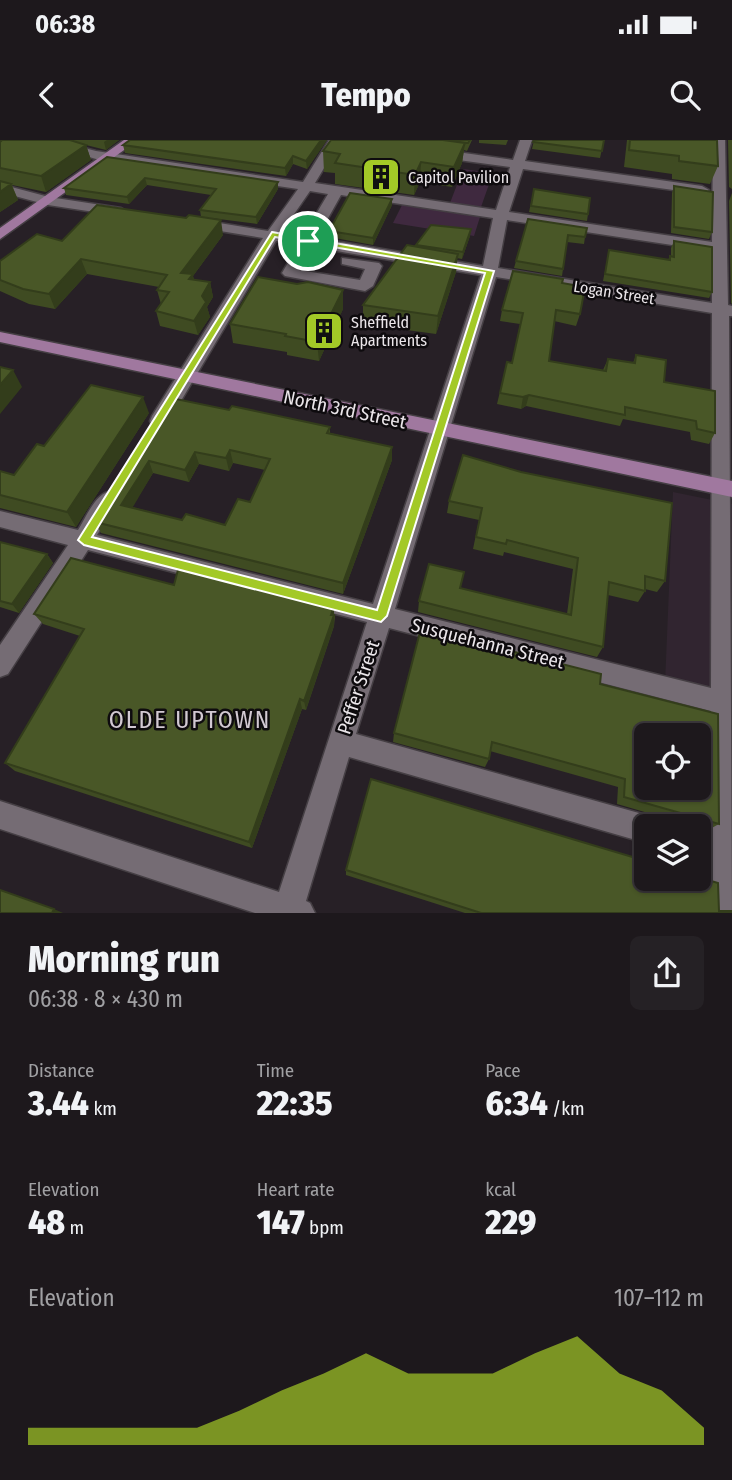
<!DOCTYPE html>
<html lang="en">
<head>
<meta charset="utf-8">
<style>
  :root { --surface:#1d181c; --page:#252125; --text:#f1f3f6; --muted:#a0a0a3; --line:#3b373b; --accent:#a3c927 }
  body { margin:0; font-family:"Fira Sans Condensed",sans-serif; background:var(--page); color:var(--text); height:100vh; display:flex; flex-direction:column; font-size:26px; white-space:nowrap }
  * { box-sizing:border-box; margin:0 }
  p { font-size:23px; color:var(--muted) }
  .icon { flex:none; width:38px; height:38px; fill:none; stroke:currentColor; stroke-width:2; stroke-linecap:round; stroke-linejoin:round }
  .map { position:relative; height:773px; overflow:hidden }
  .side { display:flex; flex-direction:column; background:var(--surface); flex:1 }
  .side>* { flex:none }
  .fabs { position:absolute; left:634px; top:583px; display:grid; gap:14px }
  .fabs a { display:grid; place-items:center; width:77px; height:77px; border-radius:10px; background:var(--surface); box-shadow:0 2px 5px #0004,0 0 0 2px var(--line); font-size:35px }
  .pin { position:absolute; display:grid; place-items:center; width:60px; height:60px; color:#fff; margin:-30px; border:4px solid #fff; border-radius:50%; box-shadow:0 2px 7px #0007 }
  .round { display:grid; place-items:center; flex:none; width:74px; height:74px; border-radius:10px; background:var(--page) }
  .summary { display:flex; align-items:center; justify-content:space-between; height:119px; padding:0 28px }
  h1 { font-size:38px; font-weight:800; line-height:52px }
  .stats { display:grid; grid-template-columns:repeat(3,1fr); gap:10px; height:119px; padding:7px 28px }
  .stats div { display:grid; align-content:center }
  .stats b { font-size:35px; font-weight:800 }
  .stats small { font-size:19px; font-weight:400 }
  .stats p { font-size:19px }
  .chart { height:196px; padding:14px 28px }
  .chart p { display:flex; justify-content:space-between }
  .chart svg { width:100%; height:126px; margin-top:7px; fill:var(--accent); opacity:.7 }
  .status { display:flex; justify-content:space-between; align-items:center; height:49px; padding:0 35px; background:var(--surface); direction:ltr }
  .status svg { height:19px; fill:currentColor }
  header { display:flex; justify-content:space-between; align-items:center; height:91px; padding:0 28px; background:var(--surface); font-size:32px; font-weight:800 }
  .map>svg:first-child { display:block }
</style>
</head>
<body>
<div class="status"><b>06:38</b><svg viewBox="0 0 49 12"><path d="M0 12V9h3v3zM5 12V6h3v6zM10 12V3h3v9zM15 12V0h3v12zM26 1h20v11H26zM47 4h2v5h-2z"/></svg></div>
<header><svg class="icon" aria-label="back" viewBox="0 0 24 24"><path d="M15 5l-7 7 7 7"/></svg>Tempo<svg class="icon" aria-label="search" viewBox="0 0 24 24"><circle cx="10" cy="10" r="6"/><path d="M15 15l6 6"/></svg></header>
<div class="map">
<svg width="732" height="773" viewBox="0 0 732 773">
  <rect width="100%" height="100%" fill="#272026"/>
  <path fill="#312530" d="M673 352 732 364V561L665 544Z"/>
  <path fill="#3f293f" d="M463 29 493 33 481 67 450 63Z
    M402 65 480 77 474 96 393 83Z"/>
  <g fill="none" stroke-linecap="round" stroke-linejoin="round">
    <defs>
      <path id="minor" d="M32 0H53L96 11 303 42 329 0H341L315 43 496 70 510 27 436 17 430 13 436 9 513 20 520 0H532L525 21 702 46 709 50 702 54 523 29 509 72 712 102 713 0H725L728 165 732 166V176H729L732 773H710V722L698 718V690L711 694V571L389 488 356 594 646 675 656 679 659 686H646V703L349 617 306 761 310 763 315 773H255L0 689V661L279 752 367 482 88 410 8 534 0 537V505L68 405 0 387V371L78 390C87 376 98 346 117 352L120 358 97 395 373 464 481 135 312 107 299 130 360 140 365 129 342 124V118L379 123 382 126 373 146 365 151 285 136 282 133 299 104 276 101 166 286H152L150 281 152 276 263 98 195 87 188 83 195 79 268 91 298 49 96 19ZM310 51 328 54 303 96 281 93ZM341 55 493 78 483 126 317 98ZM507 80 712 111V163L498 128ZM496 137 712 173 711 548 395 469Z
        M0 44 49 57 121 68 128 72 121 76 48 65 0 52Z"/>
      <path id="major" d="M124 0H138L0 99V88Z
        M0 192 732 341V357L0 202Z"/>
    </defs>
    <use href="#minor" stroke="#453f44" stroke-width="3"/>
    <use href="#major" stroke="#453f44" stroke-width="3"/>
    <use href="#minor" fill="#756c74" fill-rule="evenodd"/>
    <use href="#major" fill="#a0789f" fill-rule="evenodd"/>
  </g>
  <path fill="#3f4b22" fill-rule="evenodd" d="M2 0H119L106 10 86 5 91 20 46 52 12 45 18 60 0 72V2Z
    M130 0H327L307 29 293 24 286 36 125 13 123 5Z
    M331 0H472L467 11 464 10 462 23 452 47 420 42 414 55 335 44V33L324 32 323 11Z
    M479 0H508L506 5 479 3Z
    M534 0H604L600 18 532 9Z
    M627 0H717L718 26 710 44 672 39V34L624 27Z
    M728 0H732V49L729 47Z
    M107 17 278 49 257 84 211 78 223 95 193 136 194 140 210 142 213 157 207 167 210 177 198 195 160 186 156 171 161 164 157 150 159 147 87 134 55 169 29 164 0 151V121L62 101 186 78 201 77 200 70 211 55 147 45 129 64 66 55 64 48Z
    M674 46 712 92 709 99 671 93 672 53Z
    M534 49 588 74 587 81 529 72Z
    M732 53V164L731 163 729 61Z
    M392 65 373 105 329 97V91Z
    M528 79 585 97 584 104 567 102 562 136 514 128Z
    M470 96 462 119 457 118 456 132 436 194 363 184V165L416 107V105Z
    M674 101 712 152 709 158 603 141 609 110 668 120 670 116H671V108Z
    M562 143 580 174 576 186 554 181 549 221 603 230 608 219 633 223 636 215 715 293 709 304 691 300 690 292 623 279 620 286 526 266 521 269 497 264 507 222 512 223 520 184 500 181 502 170Z
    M343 169 319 221 287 215V212L233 203 230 184Z
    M171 258 229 270 330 287V293L392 307V320L343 454 101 393 95 382ZM233 323 265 330 250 362 225 385 182 380 132 367 153 333 189 342 199 324 229 331Z
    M149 273 76 387 0 368V331L14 335 44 306Z
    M463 315 665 441 657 452 645 449V451L638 462 608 455 603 507 597 517 418 472 419 461 461 449 567 474 573 429 504 412 503 416 473 409 479 380 447 373 449 361Z
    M0 402 47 414 53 423 19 473 0 467Z
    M174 445 335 476 334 486 306 570 302 569 252 708 15 631 5 623 80 496 43 484 34 474Z
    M600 544 719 684 708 690 698 688V686H693L617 664 618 647 490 611 489 619 485 627 393 602 394 593Z
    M346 730 719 771 732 773H465L346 735Z"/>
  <path fill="#333d1b" d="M107 0H119L106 10 104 2Z
    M321 0H327L307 29 306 21Z
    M465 3 462 23 452 47 454 27Z
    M86 5 91 20 46 52 41 36Z
    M293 16V24L286 36 285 28Z
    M421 22 420 42 414 55 415 35Z
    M145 38 147 45 129 64 127 57Z
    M278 42V49L257 84 256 77Z
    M11 44 18 60 0 72V52Z
    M392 59V65L373 105V98Z
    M221 80 223 95 193 136 196 149 181 133Z
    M471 89 470 96 462 119 463 112Z
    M458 114 456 132 436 194 438 176Z
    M81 119 87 134 55 169 49 154Z
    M210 142 213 157 207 167 210 177 198 195 194 181 202 156Z
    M343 150V169L319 221 317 202Z
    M13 230 22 247 0 274V245Z
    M529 255 526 266 521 269 523 257Z
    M143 257 149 273 76 387 67 372Z
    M392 307V320L343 454V443Z
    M230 310 233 323 229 331 226 318Z
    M195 312 199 324 189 342 185 330Z
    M149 321 153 333 127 377 121 365Z
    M47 414 53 423 19 473 12 464Z
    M334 466V486L306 570 304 561Z
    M300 559 302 569 252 708 249 702Z
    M54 769 63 773H52Z"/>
  <path fill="#495727" stroke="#333d1b" stroke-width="2" fill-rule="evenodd" d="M2 0H70L86 5 41 36 0 28V2Z
    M130 0H321L306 21 293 16 285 28 123 5Z
    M331 0H443L465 3 454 27 421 22 415 35 335 23 340 14 323 11Z
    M443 0H470L468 3Z
    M534 0H604L602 11 533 2Z
    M630 0H717L718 26 679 21V16L629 10Z
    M107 17 278 42 256 77 200 70 216 49 145 38 127 57 64 48Z
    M0 41 11 44 0 52Z
    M674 46 713 52 712 92 674 87Z
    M534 49 590 58 588 74 531 66Z
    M350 53 392 59 373 98 329 91Z
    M97 65 186 78 189 75 221 80 181 133 193 134 189 139 210 142 202 156 206 162 194 181 156 171 169 152 157 150 167 135 81 119 49 154 23 149 0 140V121L37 94 62 101Z
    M528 79 587 88 585 97 568 95 563 129 516 121Z
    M431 85 471 89 463 112 416 105Z
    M674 101 712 107V152L605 134 609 110 670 120V116L674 117Z
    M407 105 458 114 438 176 363 165Z
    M513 131 563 139 562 143 585 147 580 174 556 170 549 221 606 231 608 219 635 223 636 215 666 220 664 242 715 251V293L697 289 696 281 625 267V275L529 255 523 257 500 253 507 222 512 223 523 173 502 170Z
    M258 137 297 144 308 142 343 150 317 202 285 196 286 194 230 184Z
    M0 227 13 230 0 245Z
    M91 245 143 257 67 372 0 355V331L14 335 37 304 44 306Z
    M171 258 229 270 232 266 330 287 327 293 392 307 343 443 95 382ZM230 310 270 319 250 362 238 359 225 385 186 374 182 380 121 365 149 321 185 330 195 312 226 318Z
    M463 315 521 332 672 363 665 441 645 436V451L609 442 603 507 419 461 429 424 464 432 460 448 571 475 578 418 507 400 506 404 476 397 482 368 449 361Z
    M0 402 47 414 12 464 0 461Z
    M71 418 174 445 179 426 334 466 331 475H334L304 561 300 559 249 702 5 623 84 489 34 474Z
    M421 488 601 534 600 544 718 574 719 684 624 657 625 639 586 628 492 602 489 619 394 593ZM646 595H698V648H646Z
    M371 639 646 721V738H698V737L718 743 719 771H732V773H481L346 730Z
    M0 750 54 769 52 773H0Z"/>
  <path fill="#a3c927" stroke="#fff" stroke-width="2" fill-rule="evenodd" d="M272 92 494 131 387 476 381 482 84 405 78 400ZM275 97 485 133 377 470 92 397Z"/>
  <defs>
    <symbol id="building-square" viewBox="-11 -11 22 22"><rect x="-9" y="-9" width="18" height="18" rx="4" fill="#a3c927" stroke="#0e0b0e"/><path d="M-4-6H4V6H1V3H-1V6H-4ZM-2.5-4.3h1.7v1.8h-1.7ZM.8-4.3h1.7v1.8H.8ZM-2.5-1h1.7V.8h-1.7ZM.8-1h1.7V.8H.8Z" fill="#111"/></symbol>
  </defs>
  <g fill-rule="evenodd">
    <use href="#building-square" x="359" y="15" width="44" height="44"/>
    <use href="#building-square" x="302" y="169" width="44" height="44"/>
  </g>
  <g text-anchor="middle" stroke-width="5" stroke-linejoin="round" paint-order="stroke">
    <g font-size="16" fill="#ebe6ea" stroke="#0e0b0e" text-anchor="start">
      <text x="408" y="43">Capitol Pavilion</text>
      <text x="351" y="188">Sheffield<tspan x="351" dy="18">Apartments</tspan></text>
    </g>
    <g font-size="16" fill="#ebe6ea" stroke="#0e0b0e">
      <text transform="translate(614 152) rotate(9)" y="6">Logan Street</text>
    </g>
    <g font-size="19" fill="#ebe6ea" stroke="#0e0b0e">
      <text transform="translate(345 269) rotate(12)" y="7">North 3rd Street</text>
      <text transform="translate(488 503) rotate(14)" y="7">Susquehanna Street</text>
      <text transform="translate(358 547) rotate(-72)" y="7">Peffer Street</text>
    </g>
    <g font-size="24" letter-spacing="2" fill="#d2c9d2" stroke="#0e0b0e">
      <text x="190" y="588">OLDE UPTOWN</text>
    </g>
  </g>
</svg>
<div class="fabs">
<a><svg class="icon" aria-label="locate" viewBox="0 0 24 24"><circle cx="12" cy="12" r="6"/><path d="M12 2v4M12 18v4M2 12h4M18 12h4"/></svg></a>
<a><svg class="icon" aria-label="layers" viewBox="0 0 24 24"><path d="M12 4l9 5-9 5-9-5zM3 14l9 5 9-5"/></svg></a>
</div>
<div class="pin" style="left:308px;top:101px;background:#1e9e55"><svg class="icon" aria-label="arrive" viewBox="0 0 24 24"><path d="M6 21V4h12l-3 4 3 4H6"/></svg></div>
</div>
<section class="side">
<div class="summary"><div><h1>Morning run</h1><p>06:38 · 8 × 430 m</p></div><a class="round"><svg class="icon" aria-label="share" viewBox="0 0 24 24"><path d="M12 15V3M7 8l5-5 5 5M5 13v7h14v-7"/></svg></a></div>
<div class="stats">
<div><p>Distance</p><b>3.44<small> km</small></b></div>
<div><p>Time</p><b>22:35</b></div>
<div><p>Pace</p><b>6:34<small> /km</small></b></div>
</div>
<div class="stats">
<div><p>Elevation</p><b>48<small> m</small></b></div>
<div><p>Heart rate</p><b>147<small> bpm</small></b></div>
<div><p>kcal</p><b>229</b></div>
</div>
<div class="chart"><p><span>Elevation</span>107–112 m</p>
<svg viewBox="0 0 160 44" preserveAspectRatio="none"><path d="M0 44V38L10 38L20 38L30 38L40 38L50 32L60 25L70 19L80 12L90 19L100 19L110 19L120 12L130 6L140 19L150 25L160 38V44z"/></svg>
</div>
</section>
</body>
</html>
